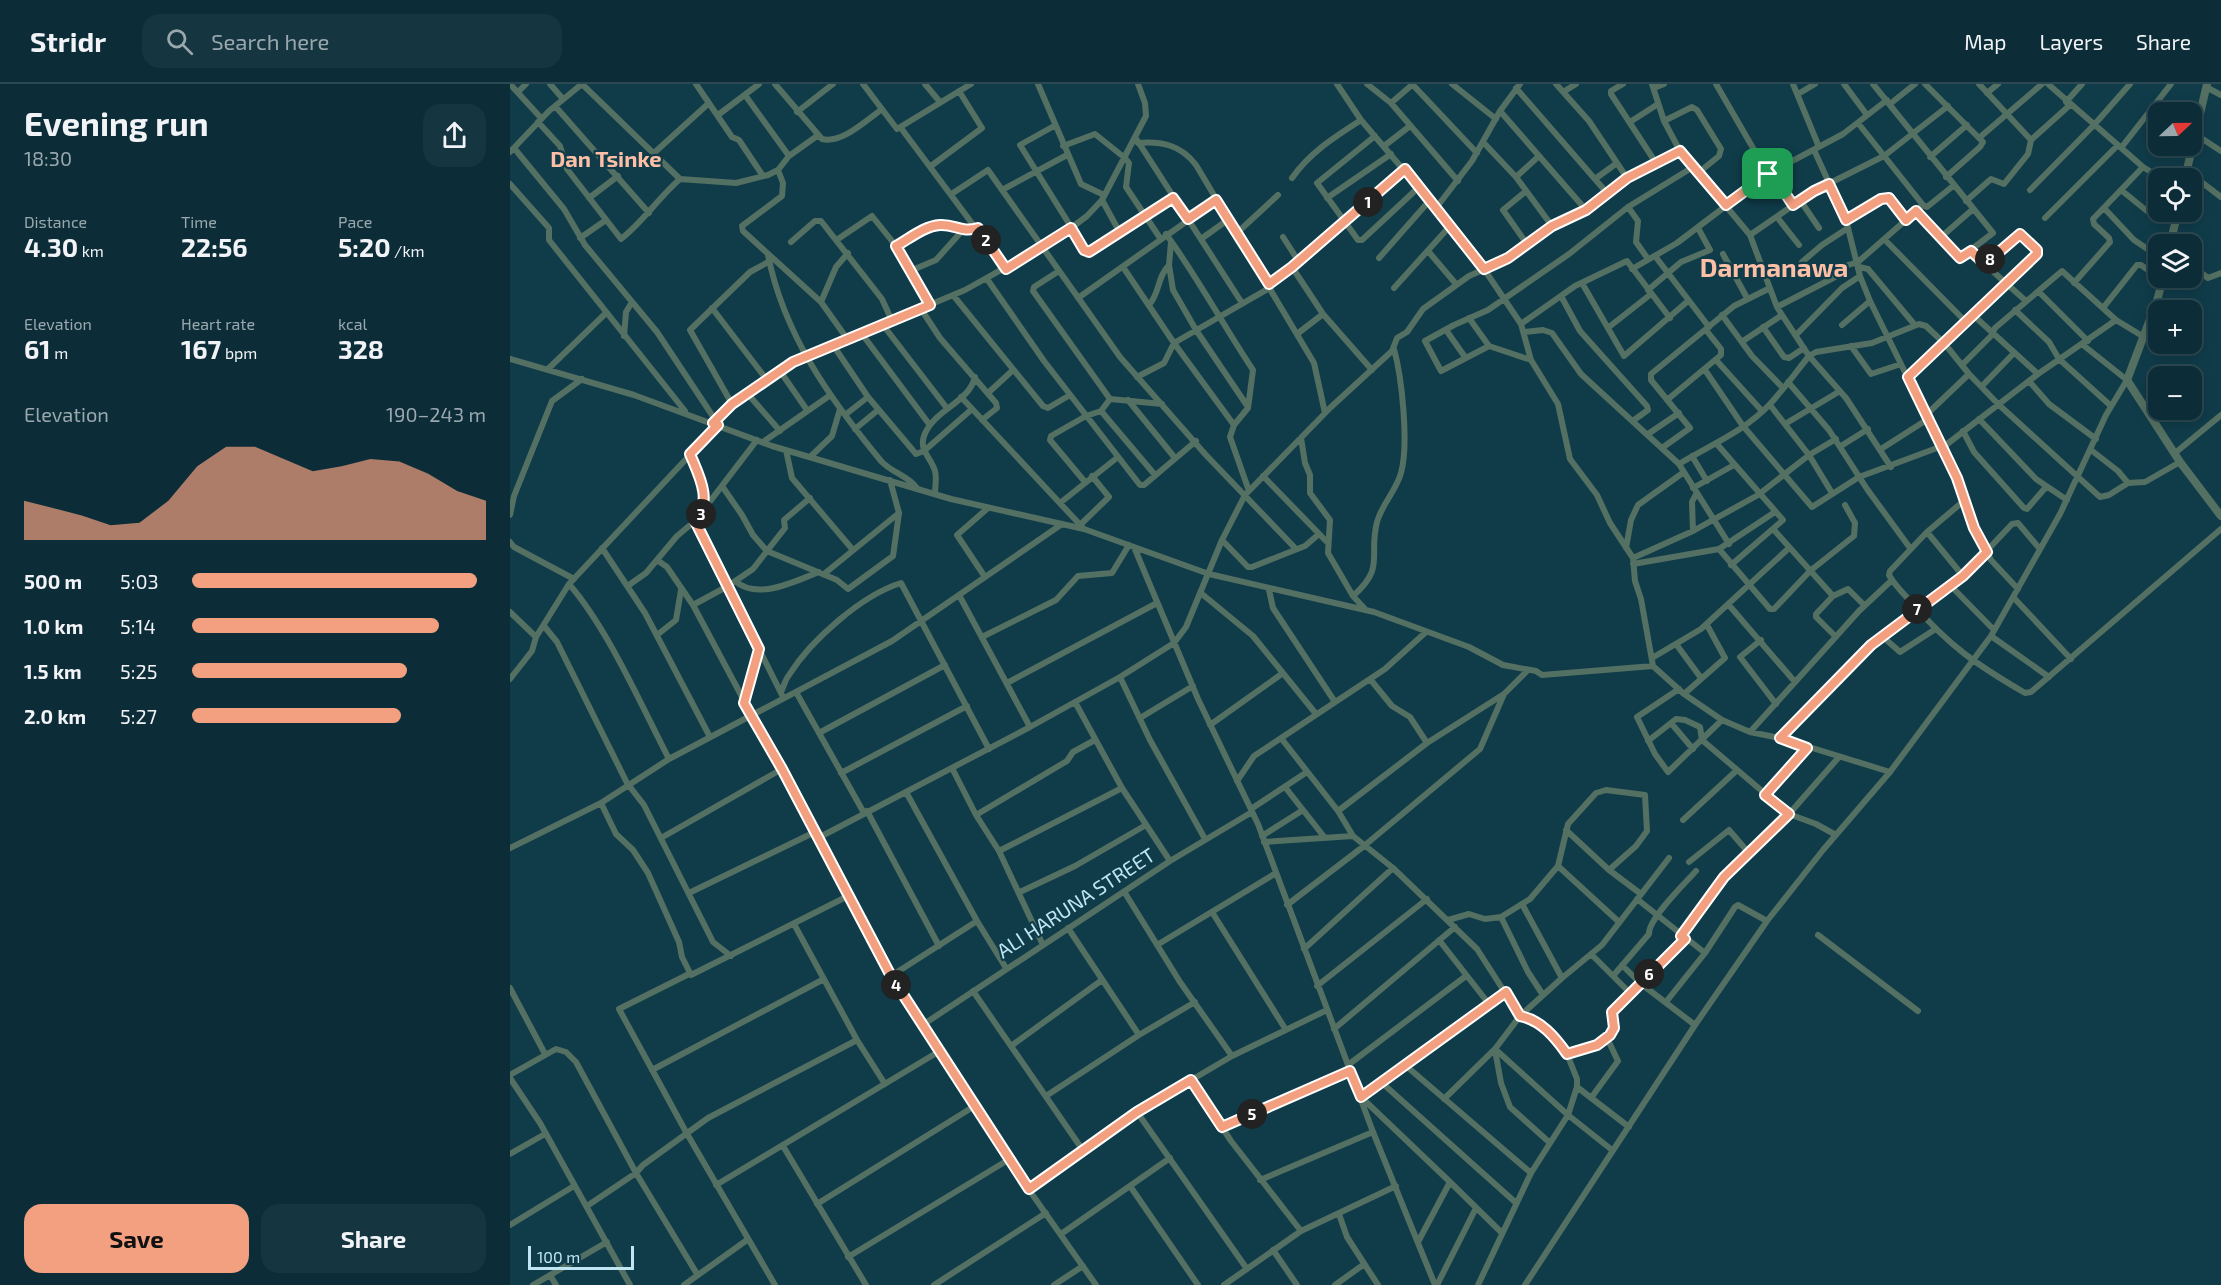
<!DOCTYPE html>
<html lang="en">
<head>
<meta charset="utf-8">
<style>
  :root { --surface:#0c2d38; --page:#153540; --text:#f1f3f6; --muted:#9aa8ae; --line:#2c4953; --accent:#f2a07f }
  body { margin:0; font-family:"Exo 2",sans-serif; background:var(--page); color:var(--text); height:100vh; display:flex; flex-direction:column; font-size:22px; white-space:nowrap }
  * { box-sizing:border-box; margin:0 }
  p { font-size:20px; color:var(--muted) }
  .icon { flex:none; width:33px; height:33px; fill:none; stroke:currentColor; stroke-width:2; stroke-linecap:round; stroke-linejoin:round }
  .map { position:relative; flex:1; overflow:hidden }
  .panel { display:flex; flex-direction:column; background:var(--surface); width:510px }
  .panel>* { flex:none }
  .needle { width:39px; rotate:68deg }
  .tools { position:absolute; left:1638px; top:18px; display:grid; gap:12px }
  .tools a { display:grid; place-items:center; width:54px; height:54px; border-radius:12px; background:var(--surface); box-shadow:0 3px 15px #0003,0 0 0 2px var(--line); font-size:30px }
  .scale { position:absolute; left:18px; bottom:15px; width:106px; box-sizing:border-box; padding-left:6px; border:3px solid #c0e6f4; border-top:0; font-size:16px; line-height:21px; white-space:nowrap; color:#c0e6f4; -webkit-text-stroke:4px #103c4a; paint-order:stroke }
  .pin { position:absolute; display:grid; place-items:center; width:51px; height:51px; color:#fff; margin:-26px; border-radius:12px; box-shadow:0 3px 9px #0006 }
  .km { position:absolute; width:30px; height:30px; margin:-15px; border-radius:50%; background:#222; color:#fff; font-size:16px; line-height:30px; text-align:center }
  .round { display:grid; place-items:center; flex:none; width:63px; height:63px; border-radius:18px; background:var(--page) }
  .summary { display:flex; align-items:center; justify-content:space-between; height:102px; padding:0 24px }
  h1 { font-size:33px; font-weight:700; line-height:45px }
  .stats { display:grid; grid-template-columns:repeat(3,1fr); gap:9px; height:102px; padding:6px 24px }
  .stats div { display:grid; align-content:center }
  .stats b { font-size:26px; font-weight:700 }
  .stats small { font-size:16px; font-weight:400 }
  .stats p { font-size:16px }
  .chart { height:168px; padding:12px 24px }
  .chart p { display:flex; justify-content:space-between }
  .chart svg { width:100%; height:108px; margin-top:6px; fill:var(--accent); opacity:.7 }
  .button { display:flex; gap:12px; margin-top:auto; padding:12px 24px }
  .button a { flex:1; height:69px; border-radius:18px; background:var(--accent); color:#111; font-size:24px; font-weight:700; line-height:69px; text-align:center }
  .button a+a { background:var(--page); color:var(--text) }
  ul { padding:0 24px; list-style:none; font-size:20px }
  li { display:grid; grid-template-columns:96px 72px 1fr; align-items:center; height:45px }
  li i { height:15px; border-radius:8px; background:var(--accent) }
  header { display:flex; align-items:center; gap:36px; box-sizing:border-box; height:84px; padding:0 30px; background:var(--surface); border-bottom:2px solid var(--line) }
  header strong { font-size:28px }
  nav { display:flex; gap:33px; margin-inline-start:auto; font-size:21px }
  .search { width:420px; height:54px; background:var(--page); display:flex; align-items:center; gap:15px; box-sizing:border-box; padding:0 21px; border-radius:18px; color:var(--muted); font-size:22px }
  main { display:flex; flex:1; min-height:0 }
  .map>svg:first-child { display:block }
</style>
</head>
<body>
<header>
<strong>Stridr</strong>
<div class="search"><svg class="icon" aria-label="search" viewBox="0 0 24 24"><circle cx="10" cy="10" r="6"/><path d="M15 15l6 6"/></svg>Search here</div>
<nav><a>Map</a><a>Layers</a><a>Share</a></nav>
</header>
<main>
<section class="panel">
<div class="summary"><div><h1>Evening run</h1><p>18:30</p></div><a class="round"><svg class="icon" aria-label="share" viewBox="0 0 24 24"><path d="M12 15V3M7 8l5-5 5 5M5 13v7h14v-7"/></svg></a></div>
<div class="stats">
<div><p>Distance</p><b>4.30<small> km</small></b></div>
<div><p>Time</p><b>22:56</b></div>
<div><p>Pace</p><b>5:20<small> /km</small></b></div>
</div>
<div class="stats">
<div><p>Elevation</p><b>61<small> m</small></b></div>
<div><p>Heart rate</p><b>167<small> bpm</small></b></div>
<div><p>kcal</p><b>328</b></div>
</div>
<div class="chart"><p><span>Elevation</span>190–243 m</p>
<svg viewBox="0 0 160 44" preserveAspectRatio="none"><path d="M0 44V28L10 31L20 34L30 38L40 37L50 28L60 14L70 6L80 6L90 11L100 16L110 14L120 11L130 12L140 17L150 24L160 28V44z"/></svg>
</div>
<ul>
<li><b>500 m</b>5:03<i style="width:97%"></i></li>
<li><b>1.0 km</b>5:14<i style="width:84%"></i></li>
<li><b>1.5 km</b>5:25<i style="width:73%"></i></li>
<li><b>2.0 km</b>5:27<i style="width:71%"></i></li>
</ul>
<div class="button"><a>Save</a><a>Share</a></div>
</section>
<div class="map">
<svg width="1711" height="1201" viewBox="0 0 1711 1201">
  <rect width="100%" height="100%" fill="#103c4a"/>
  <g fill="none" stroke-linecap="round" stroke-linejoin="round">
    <path stroke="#547062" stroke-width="6" d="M0 0 31 34
      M40 0 53 15
      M72 0 170 95
      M186 0 222 53 229 56 253 92
      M265 0 312 55C332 60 355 37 371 26
      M353 0 387 45 461 0
      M415 0 430 18
      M528 0 571 100 594 111
      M827 0 851 36 926 124 974 185 1011 240 1021 276 1048 320 1060 375 1087 411 1100 439 1123 474 1125 497 1131 515 1143 582
      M857 0 881 19 948 97
      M902 0 967 69
      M942 0 986 35
      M1046 0 1079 37 1117 94
      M1113 0 1101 7V10L1146 79
      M1142 0 1154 37 1170 67 1240 151 1267 223 1276 237 1299 272 1336 314 1381 383
      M1206 0 1258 90 1267 97 1283 121
      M1283 0 1309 63
      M1334 0 1357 31
      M1363 0 1483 149 1450 174 1406 127
      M1415 0 1473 58 1470 63 1436 93
      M1469 0 1521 56
      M1538 0 1633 83 1651 94
      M1696 3 1711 11
      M1006 4 1097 109
      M1144 4 1154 0
      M8 8 16 0
      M1053 8 1066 0
      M1477 9 1488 0
      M1288 10 1305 0
      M235 11 279 72
      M1556 18 1572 0
      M881 19 903 0
      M1380 20 1405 0
      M45 22 139 129
      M990 27 1076 126
      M287 28 323 0
      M208 31 249 0
      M1154 37 1182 23 1187 26 1211 65 1209 72 1188 89
      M28 38 50 62 57 85 111 155C134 137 148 114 170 95L226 99 258 91 268 86 279 72 307 52
      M1120 38 1148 20
      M1348 39 1413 121
      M544 42 510 61 576 167 663 114
      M391 44 496 185
      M1685 50 1711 67
      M865 52 807 99 848 156H852L909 103
      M1469 54 1532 0
      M627 56 732 219
      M973 58 1006 93 1042 142
      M628 59C652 57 671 61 686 81L804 279 815 329
      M553 62 585 50 615 74 619 79 616 103 650 154
      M874 62 900 42
      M4 64 54 125 75 161 147 248 206 337
      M1611 64 1661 0
      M1304 66 1336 136 1350 192 1360 217 1447 394 1464 444 1481 476 1508 505
      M0 68 39 27 72 0
      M144 69 199 19
      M1420 73 1457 41
      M421 82 472 44 449 7
      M268 86 273 99 272 112 232 142 233 147 311 218 338 256
      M1677 87 1711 113
      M1006 93 1029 72
      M782 94C800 68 825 53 851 36
      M1085 95 1107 79
      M0 100 39 144V156L175 327
      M492 106 557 71
      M1520 106 1584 41 1620 0
      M1611 106 1637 127
      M1016 107 993 126 1017 160
      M443 109 478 86 610 273 695 370 786 465
      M79 114 108 92
      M817 114 881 70
      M592 116 609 147
      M1290 116 1309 144
      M1456 117 1481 95 1494 100 1518 70 1521 56 1560 21
      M1118 123 1128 137 1126 158 1138 175
      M926 124 962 77 990 27 1010 0
      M1594 124 1624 156 1648 172
      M1267 133 1289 161
      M1535 134 1608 61
      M1336 136 1375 114H1379L1396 136
      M728 148 768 111
      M1240 151 1304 107 1374 72 1438 22
      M773 153 789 178
      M70 154 96 136
      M1430 154 1463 125
      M328 155 362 132 386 162 420 221
      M691 155 719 135
      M1375 156 1456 238
      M281 158 305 137H311L372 215 382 237
      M661 158 659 181 663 206 686 246 738 323
      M386 162 427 141 455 147 468 144
      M918 167 946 200
      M1460 167 1516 217
      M1213 170 1237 214
      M258 171C274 251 320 315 371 377 382 389 397 391 407 404
      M1145 172 1199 243
      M869 174 920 116
      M1292 178 1312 161 1338 144
      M1682 182 1698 194 1711 189
      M613 183 664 259 724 341 738 324 743 286C713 241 688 194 656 150
      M782 183 813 230 862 286
      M1349 183 1358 185 1404 240
      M1122 185 1167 159 1258 90 1333 50 1377 16
      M400 187 426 176 452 147
      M549 187 524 203 523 207 600 315
      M477 195 534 277 630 401H634L686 357
      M1072 199 1114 272 1178 217
      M1564 199 1600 158 1599 154 1584 140 1583 135 1633 83
      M759 200 782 183 895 85
      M884 204 940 142
      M1138 206 1171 178 1200 166 1188 144
      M1529 208 1578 257
      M443 211 533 322 538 324 560 311
      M1051 212 1070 247 1137 322 1138 326 1124 336
      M568 214 707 116
      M311 218 326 183 338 169
      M639 221C650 209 647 193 659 181
      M1267 223 1325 193 1335 182 1348 178 1413 121 1417 123 1443 102
      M202 224 257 296
      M1593 224 1627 181H1631L1648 193
      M411 225 430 254 486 319 487 324 472 336
      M1505 226 1539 258 1549 275 1601 322
      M1212 231 1242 272 1273 304
      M1463 231 1528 290
      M959 234 979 262
      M1011 240 1065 202 1117 177 1160 234
      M373 241 436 323
      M1332 241 1360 217
      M1099 243 1141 210
      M1253 243 1274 273 1279 274 1294 264
      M936 246 955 273
      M1015 248 1033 246 1042 249 1071 290 1169 380 1219 460
      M352 250 419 340
      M787 250 813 230
      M1286 251 1332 204 1350 192
      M114 252 116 228 122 218
      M1233 257 1272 231
      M323 261 358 313 406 370 414 367 462 325
      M1341 262 1361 290 1391 280
      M0 275 124 311 262 362 441 415 574 445 699 490 864 528 959 563 993 581 1026 587 1032 591 1143 582 1174 610 1212 636 1240 648 1270 654 1380 688
      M1021 276 979 262 931 287 915 257 944 241 978 226 1059 170 1118 123 1183 83
      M1206 276 1252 327
      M1452 281 1482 251 1485 244 1552 187 1606 236 1634 253
      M38 285 96 229
      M1195 286 1233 342 1302 423 1349 393 1427 364H1432L1528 290 1606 236
      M270 287 297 326
      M627 293 654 279 664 259 761 203
      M1398 293 1528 169 1510 150 1475 180
      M1519 297 1539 320 1586 355
      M1278 298 1319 346 1357 405 1400 464
      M1472 302 1503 270
      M237 309 270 347
      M478 309 503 286
      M451 313 574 445
      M600 315 652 320
      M618 316 665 374
      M1157 316 1211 271V265L1196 246
      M222 320 180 246 240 188 260 177
      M1260 321 1299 371 1322 409
      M591 327 645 391
      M335 331 358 313
      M1416 331 1459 290
      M1469 335 1526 395 1557 416
      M203 339 222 320 283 278 455 206 545 156 577 132 592 116 636 32 635 19 628 0
      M1275 340 1330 307
      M724 341 720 353 739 407
      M345 345 368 326
      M1453 347 1464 368 1514 424 1517 425 1536 403
      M1138 350 1169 329
      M791 354 795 379 800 391V409L820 436 818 469 843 512 855 525
      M253 358 319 312
      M1206 359 1273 436 1221 481
      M1331 362 1358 345
      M1152 364 1180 344 1141 296V290L1224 222 1260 204
      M1371 365 1418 335
      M276 366 282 394 343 466
      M1581 366 1608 387 1618 399
      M1665 369 1711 331
      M180 370 193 404 195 424
      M1182 372 1197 397
      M300 373 322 352 330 325
      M1169 380C1200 361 1235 347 1260 320 1274 305 1286 288 1299 272L1306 268 1362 259 1409 240 1416 242 1434 259 1459 290 1488 320 1590 413 1599 411 1618 399 1635 398 1670 378
      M753 392 817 458
      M575 398 540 356 541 352 576 332 591 327 600 315
      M212 402 232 431 243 451 257 467 327 496 338 505 383 472 389 429 380 396
      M1183 404 1224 381
      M425 410C425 402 427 394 425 387 421 373 409 367 414 352 423 326 459 319 465 293
      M1456 415 1417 448 1380 487 1379 491C1385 502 1395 511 1403 520 1439 562 1467 581 1515 609L1521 608 1711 445
      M550 419 608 373
      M0 431 4 412 42 317 72 295
      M185 437 272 611
      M570 441 599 413 582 392
      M1264 446 1323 512
      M1183 447 1182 418 1186 410
      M1417 448 1453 492
      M712 456 738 483H742L795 462 809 450
      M0 458 4 463 64 495
      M624 463 688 615 748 740 863 1048 925 1201
      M92 464 135 529 200 653
      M1116 464 1121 436 1128 421 1174 388
      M1209 465 1260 525H1264L1300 487 1344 452 1345 439 1335 421
      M1123 474 1183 447 1248 411 1299 371 1326 355
      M147 476 157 483 183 521 381 892 498 1076 586 1201
      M1123 480 1209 465 1265 428
      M314 490 389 429
      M475 493 447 451 478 424
      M225 497C248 517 285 497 309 488
      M59 500C98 545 131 621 159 675
      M119 501 136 489 167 452 185 437 247 356
      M1440 501 1484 546
      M759 506 763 524 825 618
      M692 510 743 552 806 630
      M449 511 520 643
      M843 512C876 483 858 473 867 438 872 420 886 407 891 389 899 360 892 294 884 265
      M1504 514 1561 575
      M1218 520 1285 598
      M183 521 218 502 243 485 275 444 274 436 300 414
      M0 528 26 553
      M34 542 47 558 117 699 134 721 203 858 221 872
      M147 551 166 536 171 506
      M1481 552 1539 593
      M472 553 546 516 568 492 602 489 619 461
      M1326 553 1306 533V530L1323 512 1338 505 1354 521
      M1373 553 1390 568 1424 546
      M1251 556 1230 573 1266 620
      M1166 560 1191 594
      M1142 574 1191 545 1279 464
      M610 593 640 656 695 755
      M0 595 22 567 26 553 59 500 208 341
      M860 595 882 622 900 633 917 659
      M497 599 647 519
      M1169 605 1127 633 1145 670 1158 688 1212 636
      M271 608C274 602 275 596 279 591 301 556 352 511 391 499L479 665
      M286 608 354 729
      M1174 610 1215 574 1197 541
      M565 618 612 704 660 777
      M234 619 249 565
      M630 634 683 602
      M1161 639 1183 665
      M700 641 773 589
      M1240 648 1349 527 1382 496
      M309 649 435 581
      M771 654 828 727 843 752 883 784 967 865 1010 932 1025 937 1048 957 1057 970 1067 995V1003L1058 1031 1021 1089 968 1201
      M1270 654 1361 561 1453 492 1502 440 1508 439 1529 464
      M1138 657 1166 635 1175 636 1190 643 1192 656 1279 730 1306 740 1326 751
      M442 684 466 731 489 767 533 861
      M331 689 457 622
      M727 697 744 672 875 585 916 548
      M775 703 815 754
      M396 708 467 837 496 884
      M1255 711 1297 664
      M91 719 106 750 123 766 138 789 169 858 172 873 181 891 338 812
      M741 725 797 688
      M357 727 429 862
      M828 727 917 659 994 610 1018 586
      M466 731 557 677 563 668 585 656
      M1173 736 1226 687
      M1056 746 1099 786 1131 810
      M752 752 793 726
      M151 754 272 685
      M308 754 520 643 610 593 664 559 676 543 712 456 735 411 821 323 882 267 887 254 897 248 913 225 959 192 991 178 1042 142 1076 126 1117 94 1170 67
      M754 758 843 752
      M0 764 91 719 159 675 382 557 552 440
      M489 767 612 704
      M1179 778 1219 746 1238 768
      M1048 782 1109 838
      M510 808 565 782 636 741
      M179 809 305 748
      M615 809 670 898 722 972
      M1127 815 1195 869
      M1012 820 1052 894
      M777 821 854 762 970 665 994 610
      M702 828 776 946
      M991 833 1018 888 1033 911
      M938 836 959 830 975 835 991 833 1020 815 1048 782 1058 740 1086 709 1096 706 1135 711 1137 747 1126 762 1099 786
      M558 844 629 951
      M1171 851 1214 793 1279 730 1329 673
      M1308 851 1408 927
      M929 856 979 920
      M647 861 766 789
      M794 865 883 784
      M1081 870 1120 909
      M1112 881 1130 899 1185 941
      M179 890 109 925 176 1048 265 1201
      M381 892 467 837
      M1103 892 1139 850C1138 835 1175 799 1186 787
      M807 902 917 815
      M0 904 35 970
      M463 907 572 1065
      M1156 918 1195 869 1225 823 1228 821 1257 837
      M411 942 660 777 742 728
      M824 945 945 843
      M347 956 375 1000
      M501 962 592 896
      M985 965 1058 1031 1102 1066
      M985 966 991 999 1000 1023 1040 1059
      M1057 970C1070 966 1102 961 1104 944 1104 939 1102 933 1102 928L1175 855
      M838 981 956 892
      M895 981 1021 1089
      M142 986 314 895
      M0 991 46 965 56 968 66 978 126 1089 187 1190
      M0 994 30 1039 120 1201
      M681 996 721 1057 791 1147
      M871 998 1005 1118
      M1067 1003 1119 1043
      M536 1012 629 951 685 918
      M1081 1014 1108 977 1097 954
      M934 1015 985 965 1010 932 1052 894 1092 861 1159 774
      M627 1028 737 1185
      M712 1043 840 987
      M273 1062 356 1201
      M0 1070 35 1050
      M750 1096 863 1048
      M940 1098 992 1149
      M206 1101 428 968
      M620 1102 688 1201
      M519 1105 627 1028 722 972 817 926
      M307 1120 463 1023
      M77 1122 126 1089 133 1081 198 1034 347 956 284 840
      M829 1130 837 1153 868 1201
      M0 1141 64 1102
      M551 1150 660 1074
      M908 1158 940 1098 851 1013 996 908
      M763 1166 787 1201
      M338 1173 498 1076
      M40 1191 46 1201
      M23 1201 97 1158
      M174 1201 237 1156
      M424 1201 536 1129
      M544 1201 573 1182
      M714 1201 791 1147 886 1102
      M825 1201 853 1181
      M927 1201 966 1124
      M1015 1201 1185 941 1257 837 1313 766 1380 688 1481 552 1550 430 1596 331 1617 296 1573 261"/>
    <path stroke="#547062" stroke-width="8" d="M1675 94 1697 0
      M1660 160 1668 128
      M1653 194 1647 217 1617 296 1670 378 1711 432"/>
  </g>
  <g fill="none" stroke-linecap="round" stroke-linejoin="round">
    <defs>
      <path id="route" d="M1170 67 1216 121 1258 90 1267 97 1283 121 1304 107 1319 100 1336 136 1371 115 1379 114 1396 136 1406 127 1450 174 1461 167 1475 180 1510 150 1527 166V170L1398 293 1447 394 1464 444 1477 468 1453 492 1361 561 1270 654 1297 664 1255 711 1279 730 1214 793 1171 852 1175 855 1102 928 1104 944 1100 951 1087 961 1057 970C1045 953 1031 936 1010 932L996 908 851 1013 840 987 712 1043 681 996 627 1028 519 1105 381 892 272 685 234 619 249 565 185 437C203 416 189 392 180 370L208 341 203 339 222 320 283 278 420 221 386 162C399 155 414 142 430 141 445 140 451 149 468 144L496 185 561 144 574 166 579 168 663 114 678 135 706 116 759 200 782 183 895 85 974 185 998 174 1042 142 1076 126 1117 94Z"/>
    </defs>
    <use href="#route" stroke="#fff" stroke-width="12"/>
    <use href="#route" stroke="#f2a07f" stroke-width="8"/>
  </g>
  <g text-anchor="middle" stroke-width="4.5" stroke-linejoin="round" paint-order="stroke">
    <g font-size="20" fill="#c0e6f4" stroke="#103c4a">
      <text transform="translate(566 819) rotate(-33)" y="7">ALI HARUNA STREET</text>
    </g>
    <g font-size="22" font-weight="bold" fill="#fdbfa6" stroke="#103c4a">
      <text x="96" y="83">Dan Tsinke</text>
    </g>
    <g font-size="26" font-weight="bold" fill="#fdbfa6" stroke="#103c4a">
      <text x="1264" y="193">Darmanawa</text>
    </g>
  </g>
</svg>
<div class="tools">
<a><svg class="needle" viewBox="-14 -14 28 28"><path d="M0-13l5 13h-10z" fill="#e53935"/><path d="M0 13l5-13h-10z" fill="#9aa8ae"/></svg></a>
<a><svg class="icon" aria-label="locate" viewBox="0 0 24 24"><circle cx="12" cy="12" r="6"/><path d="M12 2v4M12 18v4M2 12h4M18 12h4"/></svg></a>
<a><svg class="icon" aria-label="layers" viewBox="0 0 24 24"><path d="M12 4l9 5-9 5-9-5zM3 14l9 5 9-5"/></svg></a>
<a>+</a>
<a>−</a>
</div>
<div class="scale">100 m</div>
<div class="pin" style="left:1258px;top:90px;background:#1e9e55"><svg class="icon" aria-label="arrive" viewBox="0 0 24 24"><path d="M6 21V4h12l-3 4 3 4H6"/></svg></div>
<b class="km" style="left:858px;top:118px">1</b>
<b class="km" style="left:476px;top:156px">2</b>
<b class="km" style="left:191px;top:430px">3</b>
<b class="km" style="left:386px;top:901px">4</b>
<b class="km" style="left:742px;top:1030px">5</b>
<b class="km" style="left:1139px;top:890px">6</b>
<b class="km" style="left:1407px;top:525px">7</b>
<b class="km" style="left:1480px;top:175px">8</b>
</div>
</main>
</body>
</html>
